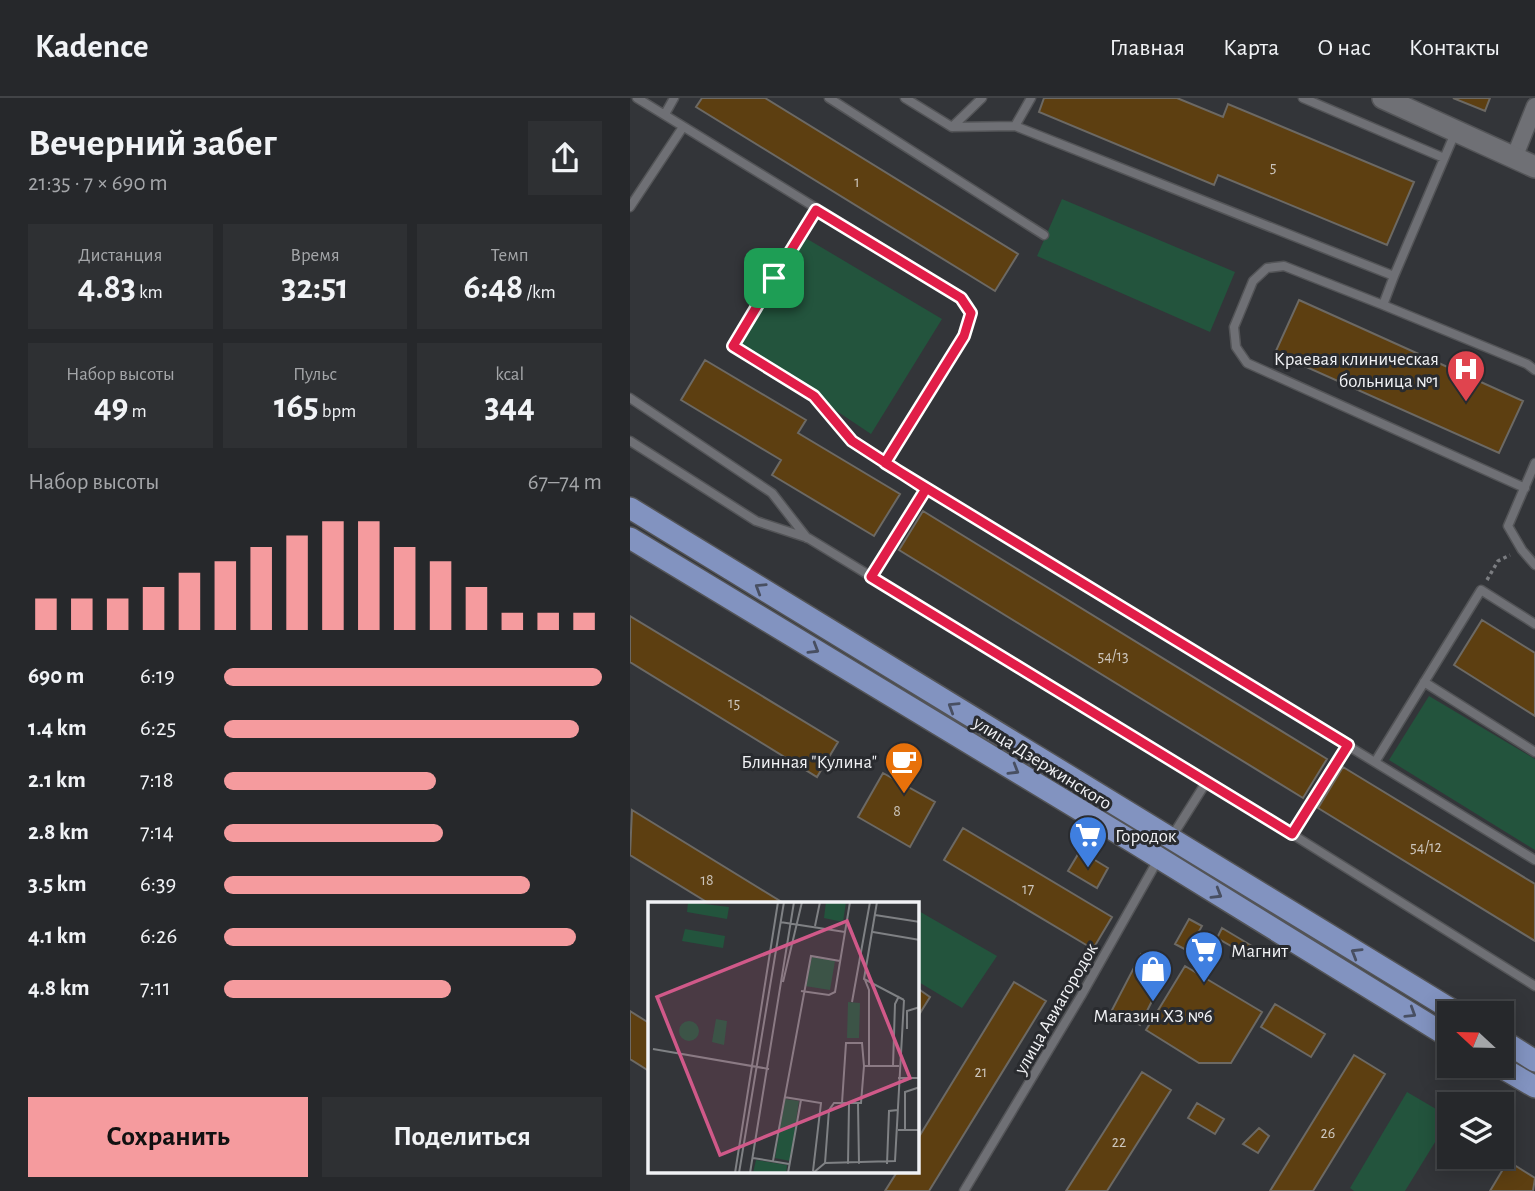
<!DOCTYPE html>
<html lang="ru">
<head>
<meta charset="utf-8">
<style>
  :root { --surface:#26282b; --page:#2e3033; --text:#f1f3f6; --muted:#a4a6a9; --line:#424447; --accent:#f59b9e }
  body { margin:0; font-family:"Alegreya Sans",sans-serif; background:var(--page); color:var(--text); height:100vh; display:flex; flex-direction:column; font-size:26px; white-space:nowrap }
  * { box-sizing:border-box; margin:0 }
  p { font-size:23px; color:var(--muted) }
  .icon { flex:none; width:38px; height:38px; fill:none; stroke:currentColor; stroke-width:2; stroke-linecap:round; stroke-linejoin:round }
  .map { position:relative; flex:1; overflow:hidden }
  .details { display:flex; flex-direction:column; background:var(--surface); width:630px }
  .details>* { flex:none }
  .needle { width:46px; rotate:292deg }
  .buttons { position:absolute; left:807px; top:903px; display:grid; gap:14px }
  .buttons a { display:grid; place-items:center; width:77px; height:77px; border-radius:0px; background:var(--surface); box-shadow:0 4px 18px #0003,0 0 0 2px var(--line); font-size:35px }
  .pin { position:absolute; display:grid; place-items:center; width:60px; height:60px; color:#fff; margin:-30px; border-radius:14px; box-shadow:0 4px 10px #0006 }
  .round { display:grid; place-items:center; flex:none; width:74px; height:74px; border-radius:0px; background:var(--page) }
  .head { display:flex; align-items:center; justify-content:space-between; height:119px; padding:0 28px }
  h1 { font-size:38px; font-weight:600; line-height:52px }
  .figures { display:grid; grid-template-columns:repeat(3,1fr); gap:10px; height:119px; padding:7px 28px }
  .figures div { display:grid; align-content:center; border-radius:0px; background:var(--page); text-align:center }
  .figures b { font-size:35px; font-weight:600 }
  .figures small { font-size:19px; font-weight:400 }
  .figures p { font-size:19px }
  .chart { height:196px; padding:14px 28px }
  .chart p { display:flex; justify-content:space-between }
  .chart svg { width:100%; height:126px; margin-top:7px; stroke:var(--accent); stroke-width:6 }
  .action { display:flex; gap:14px; margin-top:auto; padding:14px 28px }
  .action a { flex:1; height:80px; border-radius:0px; background:var(--accent); color:#111; font-size:28px; font-weight:600; line-height:80px; text-align:center }
  .action a+a { background:var(--page); color:var(--text) }
  ul { padding:0 28px; list-style:none; font-size:23px }
  li { display:grid; grid-template-columns:112px 84px 1fr; align-items:center; height:52px }
  li i { height:18px; border-radius:9px; background:var(--accent) }
  header { display:flex; align-items:center; gap:42px; box-sizing:border-box; height:98px; padding:0 35px; background:var(--surface); border-bottom:2px solid var(--line) }
  header strong { font-size:33px }
  nav { display:flex; gap:38px; margin-inline-start:auto; font-size:24px }
  main { display:flex; flex:1; min-height:0 }
  .map>svg:first-child { display:block }
</style>
</head>
<body>
<header>
<strong>Kadence</strong>
<nav><a>Главная</a><a>Карта</a><a>О нас</a><a>Контакты</a></nav>
</header>
<main>
<section class="details">
<div class="head"><div><h1>Вечерний забег</h1><p>21:35 · 7 × 690 m</p></div><a class="round"><svg class="icon" aria-label="share" viewBox="0 0 24 24"><path d="M12 15V3M7 8l5-5 5 5M5 13v7h14v-7"/></svg></a></div>
<div class="figures">
<div><p>Дистанция</p><b>4.83<small> km</small></b></div>
<div><p>Время</p><b>32:51</b></div>
<div><p>Темп</p><b>6:48<small> /km</small></b></div>
</div>
<div class="figures">
<div><p>Набор высоты</p><b>49<small> m</small></b></div>
<div><p>Пульс</p><b>165<small> bpm</small></b></div>
<div><p>kcal</p><b>344</b></div>
</div>
<div class="chart"><p><span>Набор высоты</span>67–74 m</p>
<svg viewBox="0 0 160 44" preserveAspectRatio="none"><path d="M5 44V33M15 44V33M25 44V33M35 44V29M45 44V24M55 44V20M65 44V15M75 44V11M85 44V6M95 44V6M105 44V15M115 44V20M125 44V29M135 44V38M145 44V38M155 44V38"/></svg>
</div>
<ul>
<li><b>690 m</b>6:19<i style="width:100%"></i></li>
<li><b>1.4 km</b>6:25<i style="width:94%"></i></li>
<li><b>2.1 km</b>7:18<i style="width:56%"></i></li>
<li><b>2.8 km</b>7:14<i style="width:58%"></i></li>
<li><b>3.5 km</b>6:39<i style="width:81%"></i></li>
<li><b>4.1 km</b>6:26<i style="width:93%"></i></li>
<li><b>4.8 km</b>7:11<i style="width:60%"></i></li>
</ul>
<div class="action"><a>Сохранить</a><a>Поделиться</a></div>
</section>
<div class="map">
<svg width="905" height="1093" viewBox="0 0 905 1093">
  <rect width="100%" height="100%" fill="#333539"/>
  <path fill="#23543d" d="M432 101 605 174 580 234 407 158Z
    M174 139 312 221 241 336 108 247Z
    M799 598 905 661V752L759 662Z
    M287 812 367 858 332 910 287 883Z
    M777 994 806 1011 807 1041 775 1093H724L720 1090Z"/>
  <path fill="#5d3f11" stroke="#6c6964" stroke-width="2" d="M72 0H135L388 156 365 193 66 9Z
    M414 0H547L593 19 598 6 784 84 757 147 588 77 584 87 409 14Z
    M823 0H860L855 13Z
    M669 202 893 303 869 355 645 255Z
    M75 262 176 322 168 335 270 396 244 438 142 377 151 362 51 302Z
    M293 413 697 661 673 700 269 452Z
    M0 518 208 644 187 679 0 564Z
    M852 522 905 555V618L824 567Z
    M713 669 905 786V843L688 710Z
    M253 675 305 704 280 749 228 719Z
    M2 712 155 806H80L0 757Z
    M333 730 482 819 463 851 314 762Z
    M450 753 478 770 467 790 438 773Z
    M559 821 572 828 558 853 545 846Z
    M592 830 622 848 617 857 587 840Z
    M511 856 538 871 510 927 482 912Z
    M555 868 632 914 601 965H569L516 932Z
    M384 884 416 903 299 1093H255L267 1074H287V1042Z
    M287 890 300 899 287 920Z
    M645 906 695 936 681 959 631 929Z
    M0 913 19 925V973L0 961Z
    M724 957 755 976 683 1093H640Z
    M512 974 541 992 477 1093H436Z
    M567 1005 594 1021 585 1036 558 1020Z
    M629 1030 639 1038 628 1055 613 1046Z
    M878 1063 905 1080 903 1093H860Z"/>
  <g fill="none" stroke-linecap="round" stroke-linejoin="round">
    <defs>
      <path id="lane" d="M7 0 331 199 341 215 334 238 255 365
        M199 0 414 137
        M275 0 322 29 352 0
        M673 0 814 60
        M35 16 44 0
        M385 28 401 0
        M322 29 385 28 764 178 825 35
        M0 109 53 29
        M186 112 103 248 184 298 222 343 255 365 905 762
        M764 178 753 207 897 266 905 272
        M753 207 654 168 637 170 623 183 604 229 606 249 617 265 895 390
        M0 300 142 395 177 440
        M0 343 126 423 178 440 577 683 905 888
        M905 365 878 428 892 452 905 467
        M241 479 296 391
        M794 584 905 654
        M745 664 851 492 905 526
        M662 736 718 647
        M541 740 577 683
        M334 1093 451 898 529 760"/>
      <path id="street" d="M884 60 905 8"/>
      <path id="secondary" d="M753 0 905 69"/>
      <path id="primary" d="M0 410 827 915
        M0 440 503 744 819 939
        M872 942 905 963
        M869 968 905 989"/>
    </defs>
    <use href="#lane" stroke="#535457" stroke-width="11"/>
    <use href="#street" stroke="#535457" stroke-width="19"/>
    <use href="#secondary" stroke="#535457" stroke-width="24"/>
    <use href="#primary" stroke="#535457" stroke-width="24"/>
    <path stroke="#7b7d81" stroke-width="3.5" stroke-dasharray="3.5 3.5" stroke-linecap="butt" d="M857 482 868 463 880 457"/>
    <use href="#lane" stroke="#6f7075" stroke-width="8"/>
    <use href="#street" stroke="#6f7075" stroke-width="16"/>
    <use href="#secondary" stroke="#6f7075" stroke-width="21"/>
    <use href="#primary" stroke="#8293c0" stroke-width="21"/>
  </g>
  <defs><path id="oneway-chevron" d="M-2-3.5L2.5 0L-2 3.5" fill="none" stroke-width="1.6" stroke-linecap="round" stroke-linejoin="round" transform="scale(1.75)"/></defs>
  <g stroke="#484f62">
    <use href="#oneway-chevron" transform="translate(130 490) rotate(-148)"/>
    <use href="#oneway-chevron" transform="translate(184 551) rotate(31)"/>
    <use href="#oneway-chevron" transform="translate(323 609) rotate(-148)"/>
    <use href="#oneway-chevron" transform="translate(384 672) rotate(31)"/>
    <use href="#oneway-chevron" transform="translate(587 796) rotate(31)"/>
    <use href="#oneway-chevron" transform="translate(726 855) rotate(-149)"/>
    <use href="#oneway-chevron" transform="translate(781 915) rotate(32)"/>
  </g>
  <g fill="none" stroke-linecap="round" stroke-linejoin="round">
    <defs>
      <path id="route" d="M144 180 103 248 184 298 222 343 296 391 241 479 662 736 718 647 255 365 334 238 341 215 331 200 186 112 144 180"/>
    </defs>
    <use href="#route" stroke="#fff" stroke-width="14"/>
    <use href="#route" stroke="#e11d48" stroke-width="9"/>
  </g>
  <defs>
    <symbol id="hospital-pin" viewBox="-11 -11 22 30"><path d="M0 17L-7.5 6A9.5 9.5 0 1 1 7.5 6Z" fill="#e0444e" stroke="#292b2f"/><path d="M-5-5h3v3.5h4V-5h3V5h-3V1.5h-4V5h-3Z" fill="#fff"/></symbol>
    <symbol id="cafe-pin" viewBox="-11 -11 22 30"><path d="M0 17L-7.5 6A9.5 9.5 0 1 1 7.5 6Z" fill="#e8710a" stroke="#292b2f"/><path d="M-5.5-4.5H6V0H3Q3 3.5 0 3.5H-2.5Q-5.5 3.5-5.5 0ZM3-3.2v2h1.7v-2ZM-6 4.5H4V6H-6Z" fill="#fff"/></symbol>
    <symbol id="supermarket-pin" viewBox="-11 -11 22 30"><path d="M0 17L-7.5 6A9.5 9.5 0 1 1 7.5 6Z" fill="#3f7fe0" stroke="#292b2f"/><path d="M-6-5.5h2.5l.6 2H6L4.5 2H-2.5L-4.4-4H-6ZM-1.5 3.2a1.3 1.3 0 1 0 .1 0ZM3 3.2a1.3 1.3 0 1 0 .1 0Z" fill="#fff"/></symbol>
    <symbol id="shop-pin" viewBox="-11 -11 22 30"><path d="M0 17L-7.5 6A9.5 9.5 0 1 1 7.5 6Z" fill="#3f7fe0" stroke="#292b2f"/><path d="M-5-2.5h2.3a2.7 3.5 0 0 1 5.4 0H5L5.5 6h-11ZM-1.5-2.5h3a1.5 2.3 0 0 0-3 0Z" fill="#fff"/></symbol>
  </defs>
  <g fill-rule="evenodd">
    <use href="#hospital-pin" x="814" y="249" width="44" height="60"/>
    <use href="#cafe-pin" x="252" y="641" width="44" height="60"/>
    <use href="#supermarket-pin" x="436" y="715" width="44" height="60"/>
    <use href="#supermarket-pin" x="552" y="830" width="44" height="60"/>
    <use href="#shop-pin" x="501" y="849" width="44" height="60"/>
  </g>
  <g text-anchor="middle" stroke-width="6" stroke-linejoin="round" paint-order="stroke">
    <g font-size="16" fill="#ccc5bc">
      <text x="643" y="74">5</text>
      <text x="227" y="89">1</text>
      <text x="483" y="563">54/13</text>
      <text x="104" y="610">15</text>
      <text x="267" y="718">8</text>
      <text x="796" y="754">54/12</text>
      <text x="77" y="787">18</text>
      <text x="398" y="796">17</text>
      <text x="351" y="979">21</text>
      <text x="698" y="1040">26</text>
      <text x="489" y="1049">22</text>
    </g>
    <g font-size="19" fill="#f1f2f5" stroke="#292b2f" text-anchor="end">
      <text x="809" y="267">Краевая клиническая<tspan x="809" dy="22">больница №1</tspan></text>
      <text x="247" y="670">Блинная "Кулина"</text>
      <text x="485" y="744" text-anchor="start">Городок</text>
      <text x="601" y="859" text-anchor="start">Магнит</text>
      <text x="523" y="924" text-anchor="middle">Магазин ХЗ №6</text>
    </g>
    <g font-size="19" fill="#f1f2f5" stroke="#292b2f">
      <text transform="translate(413 664) rotate(32)" y="7">улица Дзержинского</text>
      <text transform="translate(425 910) rotate(-60)" y="7">улица Авиагородок</text>
    </g>
  </g>
  <g transform="translate(18 804)">
    <rect width="271" height="271" fill="#333539"/>
    <path d="M40 0 81 5 79 17 39 10ZM178 0H198L195 20 176 16ZM37 27 77 34 75 46 34 39ZM164 55 187 59 182 88 157 84ZM200 100 212 101 211 136H199ZM68 117 79 119 76 143 64 140ZM31 129a10 10 0 1 1 20 0a10 10 0 1 1-20 0ZM137 197 151 199 142 259 127 256ZM108 258 139 263 138 271H105Z" fill="#23543d"/>
    <path fill="none" stroke="#7f8184" stroke-width="2" d="M229 0 216 77 256 98M227 13 272 20M132 20 197 30M167 24 172 0M225 30 272 38M217 78 221 88V164H251M135 80 154 0M153 89 181 93 187 90 202 0M204 100 222 0M259 127V109L272 105M5 147 121 167M245 164 247 102 251 94M250 176H272M136 195 173 201 165 269M194 201 198 141H214L216 164M210 202 211 262M250 228H272M257 228V190L272 185M105 256 141 262M125 259 163 54 192 59M177 261 181 208 186 201H213L216 164H221M200 262 201 202M239 262 241 209 250 208M87 271 130 0M91 271 136 0M102 271 146 0M140 271 153 198M165 271 177 261 247 259 256 98"/>
    <path fill="#d05989" fill-opacity="0.15" stroke="#d05989" stroke-width="3.5" d="M199 19 262 176 72 253 9 95Z"/>
    <rect width="271" height="271" fill="none" stroke="#f1f2f5" stroke-width="3.5"/>
  </g>
</svg>
<div class="buttons">
<a><svg class="needle" viewBox="-14 -14 28 28"><path d="M0-13l5 13h-10z" fill="#e53935"/><path d="M0 13l5-13h-10z" fill="#a4a6a9"/></svg></a>
<a><svg class="icon" aria-label="layers" viewBox="0 0 24 24"><path d="M12 4l9 5-9 5-9-5zM3 14l9 5 9-5"/></svg></a>
</div>
<div class="pin" style="left:144px;top:180px;background:#1e9e55"><svg class="icon" aria-label="arrive" viewBox="0 0 24 24"><path d="M6 21V4h12l-3 4 3 4H6"/></svg></div>
</div>
</main>
</body>
</html>
